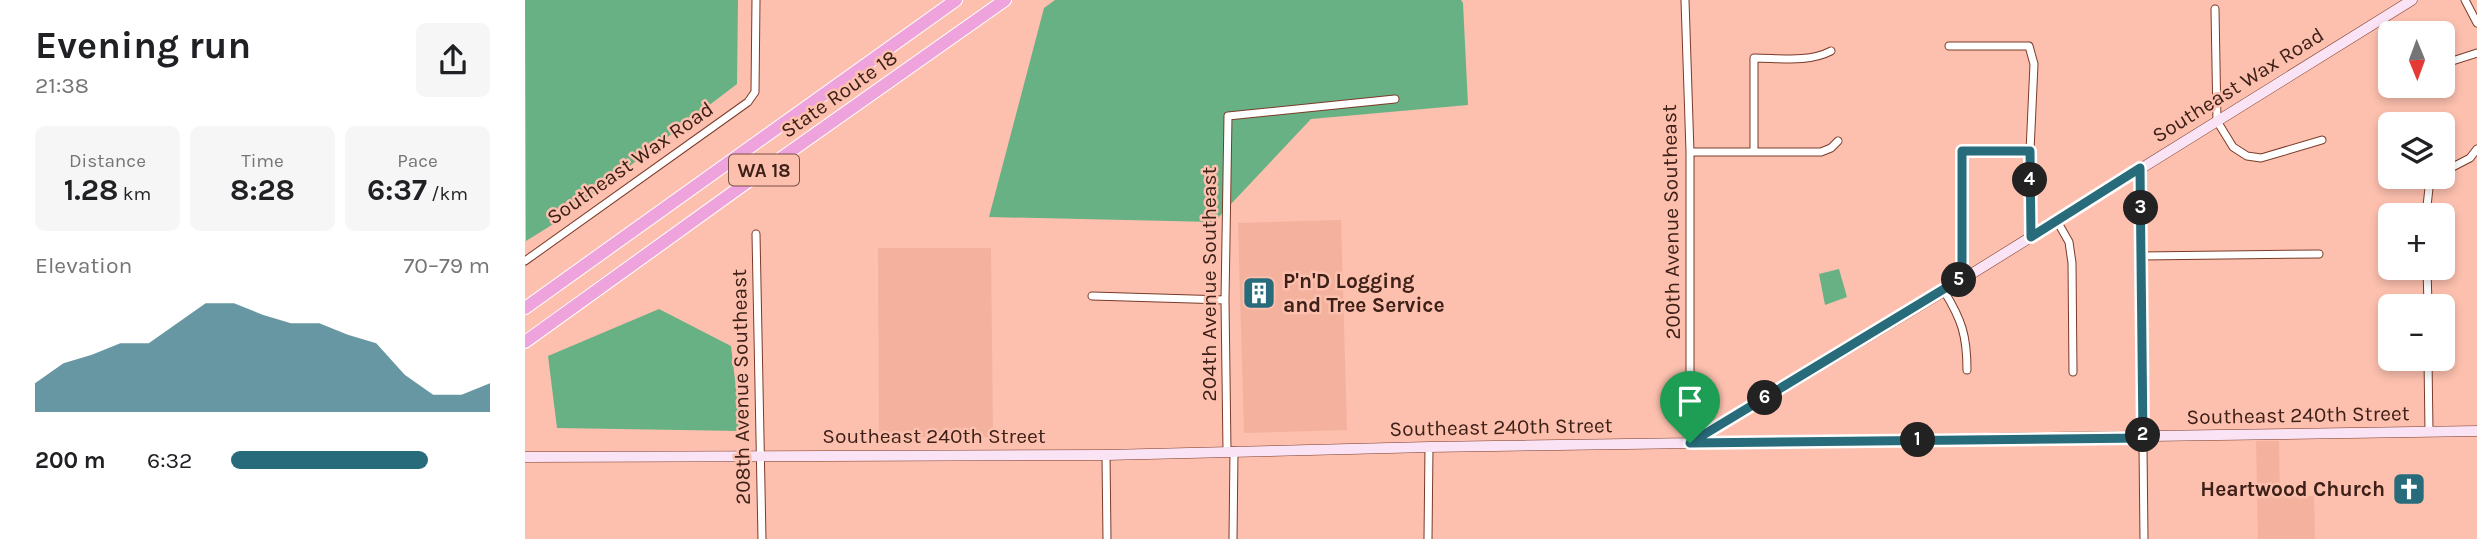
<!DOCTYPE html>
<html lang="en">
<head>
<meta charset="utf-8">
<style>
  :root { --surface:#fff; --page:#f6f6f6; --text:#202124; --muted:#757577; --accent:#286c7c }
  body { margin:0; font-family:Karla,sans-serif; background:var(--page); color:var(--text); height:100vh; display:flex; flex-direction:column; font-size:26px; white-space:nowrap }
  * { box-sizing:border-box; margin:0 }
  p { font-size:23px; color:var(--muted) }
  .icon { flex:none; width:38px; height:38px; fill:none; stroke:currentColor; stroke-width:2; stroke-linecap:round; stroke-linejoin:round }
  .map { position:relative; flex:1; overflow:hidden }
  .panel { display:flex; flex-direction:column; background:var(--surface); width:525px }
  .panel>* { flex:none }
  .needle { width:46px; rotate:179deg }
  .buttons { position:absolute; left:1853px; top:21px; display:grid; gap:14px }
  .buttons a { display:grid; place-items:center; width:77px; height:77px; border-radius:10px; background:var(--surface); box-shadow:0 4px 10px #0003; font-size:35px }
  .pin { position:absolute; display:grid; place-items:center; width:60px; height:60px; color:#fff; margin:-72px -30px; border-radius:50% 50% 50% 0; rotate:-45deg; box-shadow:0 0 7px #0007 }
  .pin .icon { rotate:45deg }
  .km { position:absolute; width:35px; height:35px; margin:-18px; border-radius:50%; background:#222; color:#fff; font-size:19px; line-height:35px; text-align:center }
  .round { display:grid; place-items:center; flex:none; width:74px; height:74px; border-radius:10px; background:var(--page) }
  .headline { display:flex; align-items:center; justify-content:space-between; height:119px; padding:0 35px }
  h1 { font-size:38px; font-weight:700; line-height:52px }
  .figures { display:grid; grid-template-columns:repeat(3,1fr); gap:10px; height:119px; padding:7px 35px }
  .figures div { display:grid; align-content:center; border-radius:10px; background:var(--page); text-align:center }
  .figures b { font-size:30px; font-weight:700 }
  .figures small { font-size:19px; font-weight:400 }
  .figures p { font-size:19px }
  .chart { height:196px; padding:14px 35px }
  .chart p { display:flex; justify-content:space-between }
  .chart svg { width:100%; height:126px; margin-top:7px; fill:var(--accent); opacity:.7 }
  ul { padding:0 35px; list-style:none; font-size:23px }
  li { display:grid; grid-template-columns:112px 84px 1fr; align-items:center; height:52px }
  li i { height:18px; border-radius:9px; background:var(--accent) }
  main { display:flex; flex:1; min-height:0 }
  .map>svg:first-child { display:block }
</style>
</head>
<body>
<main>
<section class="panel">
<div class="headline"><div><h1>Evening run</h1><p>21:38</p></div><a class="round"><svg class="icon" aria-label="share" viewBox="0 0 24 24"><path d="M12 15V3M7 8l5-5 5 5M5 13v7h14v-7"/></svg></a></div>
<div class="figures">
<div><p>Distance</p><b>1.28<small> km</small></b></div>
<div><p>Time</p><b>8:28</b></div>
<div><p>Pace</p><b>6:37<small> /km</small></b></div>
</div>
<div class="chart"><p><span>Elevation</span>70–79 m</p>
<svg viewBox="0 0 160 44" preserveAspectRatio="none"><path d="M0 44V34L10 27L20 24L30 20L40 20L50 13L60 6L70 6L80 10L90 13L100 13L110 17L120 20L130 31L140 38L150 38L160 34V44z"/></svg>
</div>
<ul>
<li><b>200 m</b>6:32<i style="width:76%"></i></li>
</ul>
</section>
<div class="map">
<svg width="1952" height="539" viewBox="0 0 1952 539">
  <rect width="100%" height="100%" fill="#fdc0ae"/>
  <path fill="#f3b19e" d="M816 220 822 430 719 433 713 223Z
    M353 248H466L468 437H354Z
    M1731 441H1754L1755 496H1789L1790 539H1733Z"/>
  <path fill="#68b185" d="M0 0H213L212 84 30 223 1 241Z
    M530 0H936L938 3 943 105 786 119 689 222 464 217 519 8Z
    M1314 269 1322 297 1300 305 1294 274Z
    M134 309 206 346 216 431 32 428 23 356Z"/>
  <g fill="none" stroke-linecap="round" stroke-linejoin="round">
    <defs>
      <path id="street" d="M1160 0 1165 152V443
        M1940 0 1952 23
        M1690 9 1692 121 1708 147 1722 156 1736 158 1797 140
        M1424 46H1504L1509 64 1505 151 1506 237
        M1918 64 1952 53
        M1165 152H1296L1306 148 1313 141
        M1229 152V58C1254 58 1283 63 1306 51
        M1615 168 1619 539
        M1918 172 1945 158 1952 149
        M1901 215 1904 188 1911 177
        M1532 221 1544 242 1547 263 1548 372
        M231 234 237 539
        M1616 256 1794 254
        M0 261 223 102 230 92 231 0
        M1902 268 1903 306
        M1437 278V151H1505
        M1419 291C1437 320 1442 336 1442 370
        M567 296 700 300
        M1903 359 1904 432
        M702 451 700 300 703 116 870 99
        M581 455 582 539
        M708 539 709 451
        M903 539 904 447"/>
      <path id="secondary" d="M1166 443 1419 291 1887 0
        M0 457 581 455 904 447 1952 431"/>
      <path id="highway" d="M0 308 431 0
        M0 342 232 175 480 0"/>
    </defs>
    <use href="#street" stroke="#7b3b29" stroke-width="9"/>
    <use href="#secondary" stroke="#7b3b29" stroke-width="11"/>
    <use href="#highway" stroke="#fff" stroke-width="14"/>
    <use href="#street" stroke="#fff" stroke-width="7"/>
    <use href="#secondary" stroke="#fae3f4" stroke-width="10"/>
    <use href="#highway" stroke="#efa3dc" stroke-width="12"/>
  </g>
  <g fill="none" stroke-linecap="round" stroke-linejoin="round">
    <defs>
      <path id="route" d="M1437 151H1505L1506 237 1615 168 1618 438 1165 443 1437 278Z"/>
    </defs>
    <use href="#route" stroke="#fff" stroke-width="14"/>
    <use href="#route" stroke="#286c7c" stroke-width="9"/>
  </g>
  <defs>
    <symbol id="building-square" viewBox="-11 -11 22 22"><rect x="-9" y="-9" width="18" height="18" rx="4" fill="#286c7c" stroke="#fdc0ae"/><path d="M-4-6H4V6H1V3H-1V6H-4ZM-2.5-4.3h1.7v1.8h-1.7ZM.8-4.3h1.7v1.8H.8ZM-2.5-1h1.7V.8h-1.7ZM.8-1h1.7V.8H.8Z" fill="#fff"/></symbol>
    <symbol id="church-square" viewBox="-11 -11 22 22"><rect x="-9" y="-9" width="18" height="18" rx="4" fill="#286c7c" stroke="#fdc0ae"/><path d="M-1.2-6h2.4v3.5h3.3v2.4h-3.3V6h-2.4V-.1h-3.3v-2.4h3.3Z" fill="#fff"/></symbol>
  </defs>
  <g fill-rule="evenodd">
    <use href="#building-square" x="715" y="274" width="38" height="38"/>
    <use href="#church-square" x="1865" y="470" width="38" height="38"/>
  </g>
  <g text-anchor="middle" stroke-width="5" stroke-linejoin="round" paint-order="stroke">
    <rect fill="#fdc0ae" stroke="#775045" stroke-width="2" x="204" y="154.5" width="70" height="31" rx="5"/>
    <g font-size="19" font-weight="bold" fill="#3d2018">
      <text x="239" y="177">WA 18</text>
    </g>
    <g font-size="21" fill="#3d2018" stroke="#fdc0ae">
      <text transform="translate(1713 85) rotate(-32)" y="7">Southeast Wax Road</text>
      <text transform="translate(314 94) rotate(-35)" y="7">State Route 18</text>
      <text transform="translate(105 163) rotate(-35)" y="7">Southeast Wax Road</text>
      <text transform="translate(1146 222) rotate(-91)" y="7">200th Avenue Southeast</text>
      <text transform="translate(684 284) rotate(-90)" y="7">204th Avenue Southeast</text>
      <text transform="translate(216 387) rotate(-91)" y="7">208th Avenue Southeast</text>
      <text transform="translate(1773 415) rotate(-1)" y="7">Southeast 240th Street</text>
      <text transform="translate(976 427) rotate(-1)" y="7">Southeast 240th Street</text>
      <text x="409" y="443">Southeast 240th Street</text>
    </g>
    <g font-size="21" font-weight="bold" fill="#3d2018" stroke="#fdc0ae" text-anchor="start">
      <text x="758" y="288">P'n'D Logging<tspan x="758" dy="24">and Tree Service</tspan></text>
      <text x="1860" y="496" text-anchor="end">Heartwood Church</text>
    </g>
  </g>
</svg>
<div class="buttons">
<a><svg class="needle" viewBox="-14 -14 28 28"><path d="M0-13l5 13h-10z" fill="#e53935"/><path d="M0 13l5-13h-10z" fill="#757577"/></svg></a>
<a><svg class="icon" aria-label="layers" viewBox="0 0 24 24"><path d="M12 4l9 5-9 5-9-5zM3 14l9 5 9-5"/></svg></a>
<a>+</a>
<a>−</a>
</div>
<div class="pin" style="left:1165px;top:443px;background:#1e9e55"><svg class="icon" aria-label="arrive" viewBox="0 0 24 24"><path d="M6 21V4h12l-3 4 3 4H6"/></svg></div>
<b class="km" style="left:1393px;top:440px">1</b>
<b class="km" style="left:1618px;top:435px">2</b>
<b class="km" style="left:1616px;top:208px">3</b>
<b class="km" style="left:1505px;top:180px">4</b>
<b class="km" style="left:1434px;top:280px">5</b>
<b class="km" style="left:1240px;top:398px">6</b>
</div>
</main>
</body>
</html>
